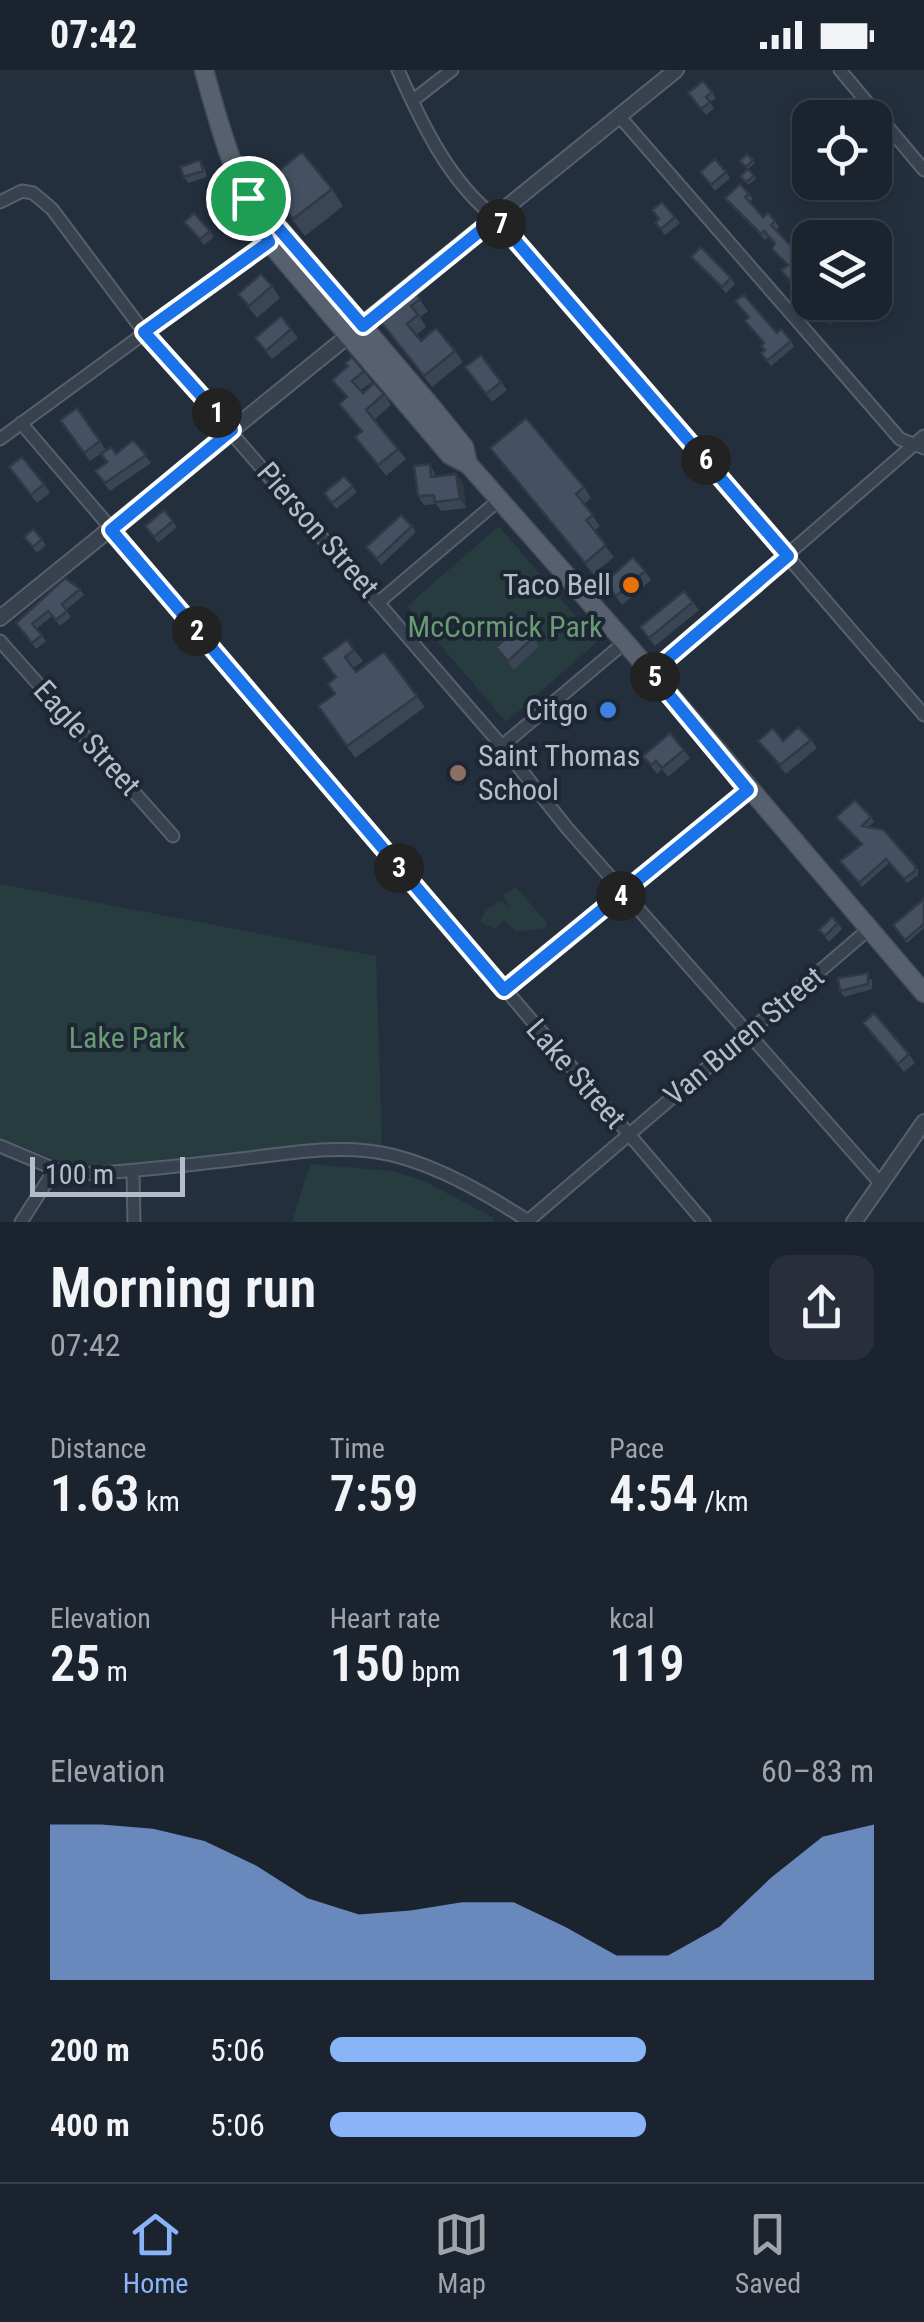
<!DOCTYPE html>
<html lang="en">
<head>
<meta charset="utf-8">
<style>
  :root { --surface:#1b232e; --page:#282f3a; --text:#f1f3f6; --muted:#a0a4aa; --line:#39404a; --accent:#8ab4f8 }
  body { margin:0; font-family:"Roboto Condensed",sans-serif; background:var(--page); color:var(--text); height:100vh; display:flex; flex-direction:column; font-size:38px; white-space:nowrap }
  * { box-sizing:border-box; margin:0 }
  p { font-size:32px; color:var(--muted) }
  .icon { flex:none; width:55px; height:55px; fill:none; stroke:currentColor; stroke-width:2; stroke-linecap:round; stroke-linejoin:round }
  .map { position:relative; height:1152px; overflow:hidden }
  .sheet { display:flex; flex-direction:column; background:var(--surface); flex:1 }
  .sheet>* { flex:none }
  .fabs { position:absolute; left:792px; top:30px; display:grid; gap:20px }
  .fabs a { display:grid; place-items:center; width:100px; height:100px; border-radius:20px; background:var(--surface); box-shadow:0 5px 15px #0003,0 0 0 2px var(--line); font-size:50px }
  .scale { position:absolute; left:30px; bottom:25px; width:155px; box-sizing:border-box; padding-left:10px; border:5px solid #b4bcc9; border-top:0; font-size:28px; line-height:35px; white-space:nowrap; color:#b4bcc9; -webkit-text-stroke:8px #1d2633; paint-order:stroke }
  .pin { position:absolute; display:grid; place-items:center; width:85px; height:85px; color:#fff; margin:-42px; border:5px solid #fff; border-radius:50%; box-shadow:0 2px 10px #0007 }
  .km { position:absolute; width:50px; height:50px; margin:-25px; border-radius:50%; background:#222; color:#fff; font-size:28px; line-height:50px; text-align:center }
  .round { display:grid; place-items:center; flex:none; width:105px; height:105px; border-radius:20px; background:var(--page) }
  .overview { display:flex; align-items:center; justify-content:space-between; height:170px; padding:0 50px }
  h1 { font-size:55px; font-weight:600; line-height:75px }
  .metrics { display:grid; grid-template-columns:repeat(3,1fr); gap:15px; height:170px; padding:10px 50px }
  .metrics div { display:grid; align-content:center }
  .metrics b { font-size:50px; font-weight:600 }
  .metrics small { font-size:28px; font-weight:400 }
  .metrics p { font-size:28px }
  .chart { height:280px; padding:20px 50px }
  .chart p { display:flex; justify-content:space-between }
  .chart svg { width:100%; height:180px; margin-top:10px; fill:var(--accent); opacity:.7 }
  ul { padding:0 50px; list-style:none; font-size:32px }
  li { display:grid; grid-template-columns:160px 120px 1fr; align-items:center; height:75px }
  li i { height:25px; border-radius:12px; background:var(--accent) }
  .status { display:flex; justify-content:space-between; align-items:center; height:70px; padding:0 50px; background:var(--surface); direction:ltr }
  .status svg { height:28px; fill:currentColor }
  .tab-bar { display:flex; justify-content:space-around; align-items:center; height:140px; border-top:2px solid var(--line); background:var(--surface); font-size:28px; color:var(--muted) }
  .tab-bar a { display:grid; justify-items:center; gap:5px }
  .tab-bar .on { color:var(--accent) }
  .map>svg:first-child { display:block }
</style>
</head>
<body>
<div class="status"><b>07:42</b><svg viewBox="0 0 49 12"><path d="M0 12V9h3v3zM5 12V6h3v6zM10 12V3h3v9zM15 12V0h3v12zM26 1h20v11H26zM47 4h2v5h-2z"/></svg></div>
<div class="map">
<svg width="924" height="1152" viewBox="0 0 924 1152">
  <rect width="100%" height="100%" fill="#242f3e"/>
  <path fill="#263c3f" d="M499 456 597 572 506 652 407 536Z
    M0 814 376 886 382 1076 254 1080 121 1096H72L0 1068Z
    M516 817 547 853 545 858 516 862 504 850 495 859 481 853C480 843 494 832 503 831L509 839 503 824Z
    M310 1094 392 1101 424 1111 494 1148 492 1152H292Z"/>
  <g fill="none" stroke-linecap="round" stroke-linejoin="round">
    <defs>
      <path id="minor" d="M398 0C421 52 449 112 496 148L924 645
        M840 0 924 100
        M412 31 452 0
        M620 47 900 369 924 378
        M0 132 22 121 33 123 52 139 144 262 502 676 567 758 882 1115
        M21 353 704 1152
        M0 369 269 172
        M379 532 499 430
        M0 571 173 766
        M651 603 924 366
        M502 676 625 572
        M504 921 748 720
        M0 1076 55 1099 80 1104C133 1102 187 1095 240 1089 290 1083 343 1073 392 1085 441 1097 488 1125 530 1152
        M133 1101 134 1152
        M528 1151 869 859
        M21 1152 55 1099"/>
      <path id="tertiary" d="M0 548 676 0
        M854 1152 924 1052"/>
      <path id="primary" d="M204 0C220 60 238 119 269 172L450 385 468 394 625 572 924 923
        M250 130 261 137 430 335 464 377 468 394"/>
    </defs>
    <use href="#minor" stroke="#565f6c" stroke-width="15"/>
    <use href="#tertiary" stroke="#565f6c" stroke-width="18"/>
    <use href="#primary" stroke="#414a57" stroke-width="21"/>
    <use href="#minor" stroke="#38414e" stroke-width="11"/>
    <use href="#tertiary" stroke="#38414e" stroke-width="14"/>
    <use href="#primary" stroke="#56606e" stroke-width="18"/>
  </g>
  <path fill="#3b4654" d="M703 11 716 28 710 32 714 38 706 45 688 23Z
    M747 84 755 93 748 99 756 109 748 115 740 106 747 99 740 91Z
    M204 96 207 107 188 113 184 107Z
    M700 102H726L730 108 715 121Z
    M264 113 332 119 343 136 305 166Z
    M749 124 753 129 749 132 763 147 775 151 779 157 776 160 795 180 799 186 798 187 846 239 831 255 810 238 781 200 787 195 772 179 774 174 768 167 765 170 725 128Z
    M675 147 680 153 665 165 655 153Z
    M184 152 210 161 214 167 204 175Z
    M691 187 731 208 735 214 726 223Z
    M272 216 280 228 257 248 238 224Z
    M411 218 428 241 420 247 426 257 416 265 421 271 455 281 463 292 432 317 376 246Z
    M291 259 298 268 272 289 255 268Z
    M777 263 791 271 794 277 771 296 761 283 765 280 764 273Z
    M481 285 507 320 492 332 465 297Z
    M364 301 372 312 360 321 363 323 384 324 391 335 374 350 406 389 386 406 355 367 361 362 339 334 346 328 332 310Z
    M77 338 106 380 90 391 60 350Z
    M133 370 151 393 110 421 95 401Z
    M490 378 584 417 591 428 584 434 600 456 594 461 614 487 593 504Z
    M430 394 436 406 463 413 466 438 441 441 436 434 424 435 418 426Z
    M15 406 44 414 50 423 37 433Z
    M344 406 357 422 336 439 324 423Z
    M164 440 177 457 158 473 145 456Z
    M412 456 416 462 381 495 366 477Z
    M33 459 46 475 37 483 24 467Z
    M645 501 651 510 622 535 605 512Z
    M80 519 84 525 66 540 71 547 60 556 52 546 36 559 46 571 36 579 16 553Z
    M684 521 699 540 655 576 640 557Z
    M533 568 539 576 514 600 496 577Z
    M347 570 363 591 353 598 356 602 384 582 425 637 355 688 318 636 335 624 336 608Z
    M811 670 817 678 786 704 758 671Z
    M684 680 690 688 668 707 662 699 657 704 643 686Z
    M836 747H871L874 752 868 757 915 796 918 800V805L907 813 889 793 862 817 840 791 862 774Z
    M924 829V858L907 873 893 855Z
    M838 853 842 859 829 872 819 860Z
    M872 909V919L844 927 840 921Z
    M863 953 909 984 915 993 904 1002Z"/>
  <path fill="#303945" d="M842 233 846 239 831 255 827 249Z
    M456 404 463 413 466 438 460 429Z"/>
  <path fill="#455162" stroke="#303945" stroke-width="2.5" d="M703 11 712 22 706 27 710 32 701 39 688 23Z
    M302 82 332 119 293 149 264 113Z
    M747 84 753 90 746 97 740 91Z
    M715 89 726 102 711 115 700 102Z
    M200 90 203 101 184 107 180 97Z
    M748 99 754 106 746 112 740 106Z
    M740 114 749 124 745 127 763 147 768 143 775 151 771 155 795 180 793 182 810 199V232L842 233 827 249 806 232 781 200 788 195 772 179 775 173 764 161 761 164 725 128Z
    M662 132 675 147 661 159 655 153 659 149 652 140Z
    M194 143 210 161 200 169 184 152Z
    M701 177 731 208 722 217 691 187Z
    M261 204 272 216 249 236 238 224Z
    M411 218 420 229 411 236 418 245 407 254 421 271 436 258 455 281 424 306 376 246Z
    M744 225 777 263 781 259 791 271 767 291 761 283 765 280 761 276 764 273 745 251 749 247 735 231Z
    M281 246 291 259 266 281 255 268Z
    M481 285 501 312 486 324 465 297Z
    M352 287 364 301 352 311 363 323 374 313 384 324 366 340 398 379 378 395 355 367 362 361 339 334 347 327 332 310 348 296 345 293Z
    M77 338 100 371 84 383 60 350Z
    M526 348 584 417 576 424 593 445 586 450 606 475 585 493 490 378Z
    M133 370 146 385 105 413 95 401 107 392 101 384 111 377 116 384Z
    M22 387 44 414 31 425 9 397Z
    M430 394 431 407 456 404 460 429 435 432 434 425 418 426 414 396Z
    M344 406 353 416 332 433 324 423Z
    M164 440 173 451 154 467 145 456Z
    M401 445 412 456 377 489 366 477Z
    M33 459 42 469 33 477 24 467Z
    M633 487 645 501 616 526 605 512Z
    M65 508 80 519 62 534 67 541 56 550 48 541 32 554 42 565 32 573 16 553Z
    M684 521 693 532 649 568 640 557Z
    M522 555 533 568 508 591 496 577Z
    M347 570 354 580 345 587 356 602 384 582 417 626 347 676 318 636 335 624 328 614 336 607 322 588Z
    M798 657 811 670 780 695 758 671 773 658 783 671Z
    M670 663 684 680 662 698 656 691 651 695 643 686Z
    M855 730 871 747 862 756 884 760 915 796V801L904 809 886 789 859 813 840 791 862 774 836 747Z
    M924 829V854L905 870 893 855Z
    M832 847 838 853 825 866 819 860Z
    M868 903V914L840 921 838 908Z
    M874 943 909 984 898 994 863 953Z"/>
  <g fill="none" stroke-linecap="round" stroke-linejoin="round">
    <defs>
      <path id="route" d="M248 128 261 138 363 256 496 148 788 486 651 603 748 720 504 920 111 460 232 360 144 262 269 172Z"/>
    </defs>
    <use href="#route" stroke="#fff" stroke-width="20"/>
    <use href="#route" stroke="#1a73e8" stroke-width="12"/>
  </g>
  <circle fill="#e8710a" stroke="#1d2633" stroke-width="4" cx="631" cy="515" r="10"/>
  <circle fill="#3f7fe0" stroke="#1d2633" stroke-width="4" cx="608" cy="640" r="10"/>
  <circle fill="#8d6e63" stroke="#1d2633" stroke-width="4" cx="458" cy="703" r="10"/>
  <g text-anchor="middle" stroke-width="8" stroke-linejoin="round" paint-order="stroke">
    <g font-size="30" fill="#b4bcc9" stroke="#1d2633">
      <text transform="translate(318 460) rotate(49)" y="10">Pierson Street</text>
      <text transform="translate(87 668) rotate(48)" y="10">Eagle Street</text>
      <text transform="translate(744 966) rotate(-40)" y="10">Van Buren Street</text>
      <text transform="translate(576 1004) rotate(49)" y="10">Lake Street</text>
    </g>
    <g font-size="30" fill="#b4bcc9" stroke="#1d2633" text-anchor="end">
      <text x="611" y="525">Taco Bell</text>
      <text x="588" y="650">Citgo</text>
      <text x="478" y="696" text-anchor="start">Saint Thomas<tspan x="478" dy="34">School</tspan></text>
    </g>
    <g font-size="30" fill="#6b9a76" stroke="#1d2633">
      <text x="505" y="567">McCormick Park</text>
      <text x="127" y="978">Lake Park</text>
    </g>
  </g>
</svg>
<div class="fabs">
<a><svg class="icon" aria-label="locate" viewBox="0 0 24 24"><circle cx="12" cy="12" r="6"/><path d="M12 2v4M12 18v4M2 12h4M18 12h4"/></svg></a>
<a><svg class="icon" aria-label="layers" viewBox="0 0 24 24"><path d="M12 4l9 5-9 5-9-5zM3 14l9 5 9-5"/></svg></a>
</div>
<div class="scale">100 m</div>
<div class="pin" style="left:248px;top:128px;background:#1e9e55"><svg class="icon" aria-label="arrive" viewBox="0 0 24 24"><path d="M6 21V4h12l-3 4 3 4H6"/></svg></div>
<b class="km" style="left:217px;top:343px">1</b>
<b class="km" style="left:197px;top:561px">2</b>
<b class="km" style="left:399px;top:798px">3</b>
<b class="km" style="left:621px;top:826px">4</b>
<b class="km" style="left:655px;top:607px">5</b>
<b class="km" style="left:706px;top:390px">6</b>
<b class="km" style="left:501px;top:154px">7</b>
</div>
<section class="sheet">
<div class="overview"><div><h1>Morning run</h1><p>07:42</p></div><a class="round"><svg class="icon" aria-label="share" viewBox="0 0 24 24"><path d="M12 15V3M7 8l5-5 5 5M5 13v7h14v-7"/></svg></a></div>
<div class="metrics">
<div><p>Distance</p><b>1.63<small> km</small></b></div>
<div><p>Time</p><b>7:59</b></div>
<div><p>Pace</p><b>4:54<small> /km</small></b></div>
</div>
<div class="metrics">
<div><p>Elevation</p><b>25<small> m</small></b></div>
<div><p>Heart rate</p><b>150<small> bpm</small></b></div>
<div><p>kcal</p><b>119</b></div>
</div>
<div class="chart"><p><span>Elevation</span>60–83 m</p>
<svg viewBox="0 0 160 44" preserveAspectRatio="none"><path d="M0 44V6L10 6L20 7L30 10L40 16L50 24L60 28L70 27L80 25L90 25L100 31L110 38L120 38L130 31L140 19L150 9L160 6V44z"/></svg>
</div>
<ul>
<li><b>200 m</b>5:06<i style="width:58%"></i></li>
<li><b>400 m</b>5:06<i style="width:58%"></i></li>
</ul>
</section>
<nav class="tab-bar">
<a class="on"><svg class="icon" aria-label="home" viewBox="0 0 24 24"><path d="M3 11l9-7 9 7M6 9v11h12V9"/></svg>Home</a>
<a><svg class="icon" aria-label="map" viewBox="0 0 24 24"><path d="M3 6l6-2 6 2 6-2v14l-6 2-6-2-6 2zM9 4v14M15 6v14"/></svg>Map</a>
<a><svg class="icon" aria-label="saved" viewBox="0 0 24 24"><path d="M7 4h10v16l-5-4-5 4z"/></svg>Saved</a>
</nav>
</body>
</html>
